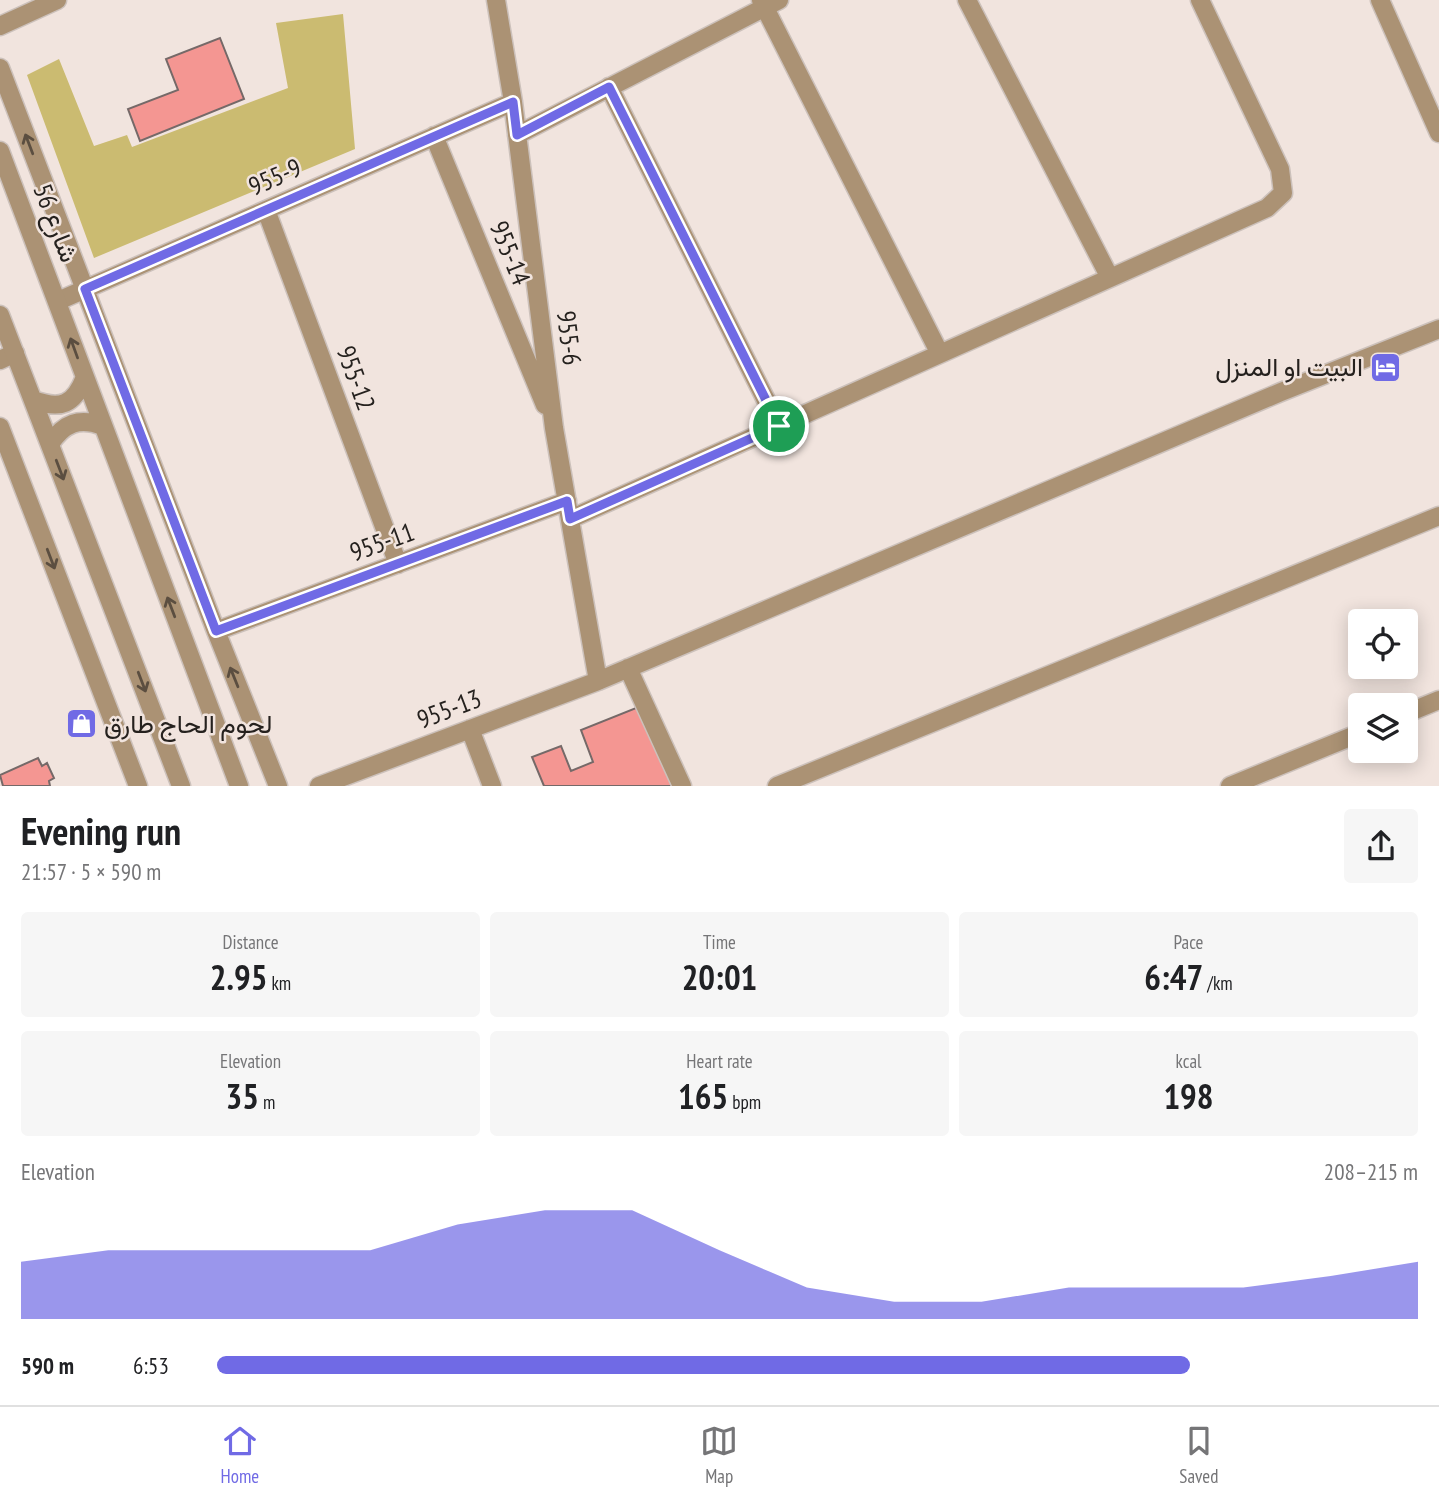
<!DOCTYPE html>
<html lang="en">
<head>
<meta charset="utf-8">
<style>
  :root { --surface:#fff; --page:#f6f6f6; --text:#202124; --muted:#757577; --line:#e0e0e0; --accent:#706ae5 }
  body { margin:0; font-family:"PT Sans Narrow",Vazirmatn,sans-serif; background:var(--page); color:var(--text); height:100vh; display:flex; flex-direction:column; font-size:26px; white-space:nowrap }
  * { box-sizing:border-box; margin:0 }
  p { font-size:23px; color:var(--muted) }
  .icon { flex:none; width:38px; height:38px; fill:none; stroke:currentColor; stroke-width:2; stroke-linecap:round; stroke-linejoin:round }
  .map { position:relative; height:786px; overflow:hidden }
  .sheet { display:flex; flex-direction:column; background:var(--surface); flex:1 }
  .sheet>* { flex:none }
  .buttons { position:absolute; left:1348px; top:609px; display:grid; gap:14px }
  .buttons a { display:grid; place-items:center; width:70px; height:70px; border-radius:7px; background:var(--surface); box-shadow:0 4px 18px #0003; font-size:35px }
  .pin { position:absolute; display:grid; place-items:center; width:60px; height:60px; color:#fff; margin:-30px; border:4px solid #fff; border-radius:50%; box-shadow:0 2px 7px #0007 }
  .round { display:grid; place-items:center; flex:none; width:74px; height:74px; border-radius:7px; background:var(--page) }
  .headline { display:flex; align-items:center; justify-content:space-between; height:119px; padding:0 21px }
  h1 { font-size:38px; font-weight:600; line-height:52px }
  .metrics { display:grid; grid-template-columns:repeat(3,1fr); gap:10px; height:119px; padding:7px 21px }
  .metrics div { display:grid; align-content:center; border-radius:7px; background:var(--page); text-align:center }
  .metrics b { font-size:35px; font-weight:600 }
  .metrics small { font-size:19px; font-weight:400 }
  .metrics p { font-size:19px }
  .chart { height:196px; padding:14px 21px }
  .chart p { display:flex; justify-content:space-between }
  .chart svg { width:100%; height:126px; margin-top:7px; fill:var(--accent); opacity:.7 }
  ul { padding:0 21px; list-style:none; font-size:23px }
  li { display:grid; grid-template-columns:112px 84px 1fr; align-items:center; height:52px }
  li i { height:18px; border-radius:9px; background:var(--accent) }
  .dock { display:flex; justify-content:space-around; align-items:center; height:98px; border-top:2px solid var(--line); background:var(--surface); font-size:19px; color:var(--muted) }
  .dock a { display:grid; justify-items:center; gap:4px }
  .dock .active { color:var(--accent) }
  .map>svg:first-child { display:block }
</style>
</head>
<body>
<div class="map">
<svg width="1439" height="786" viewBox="0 0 1439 786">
  <rect width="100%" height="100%" fill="#f1e4de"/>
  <path fill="#cbbb71" d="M343 14 355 149 94 258 27 75 59 59 94 146 127 135 132 147 288 88 276 23Z"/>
  <path fill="#f49692" stroke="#756968" stroke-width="2" d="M220 38 244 99 140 141 128 109 178 90 166 59Z
    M641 706 672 786H544L532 757 561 746 571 771 593 762 581 730Z
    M38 758 42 766 47 763 54 778 49 781 50 786H3L0 775Z"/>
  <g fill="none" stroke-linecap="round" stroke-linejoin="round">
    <defs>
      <path id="minor" d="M496 0 513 102 554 428 598 681
        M761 0 940 354
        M967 0 1110 278
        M1380 0 1439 133
        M0 26 57 0
        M0 68 216 631 278 786
        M609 87 779 426
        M517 135 779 0
        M434 136 545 405
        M266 210 398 564
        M58 301 513 102
        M0 360 15 353
        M0 427 138 786
        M570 519 1267 208 1283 193 1280 169 1200 0
        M216 631 567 501
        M628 668 682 786
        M1405 714 1439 700
        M470 729 492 786
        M319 786 598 681 1281 392 1439 329
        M777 786 1439 516
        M1230 786 1360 733"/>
      <path id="tertiary" d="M0 151 239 786
        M0 315 181 786
        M33 400C61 410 74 405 85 377
        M50 444C64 423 79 417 103 426"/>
    </defs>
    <use href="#minor" stroke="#ccc1bb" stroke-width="21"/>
    <use href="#tertiary" stroke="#ccc1bb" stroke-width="21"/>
    <use href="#minor" stroke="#ab9274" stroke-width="18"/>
    <use href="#tertiary" stroke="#ab9274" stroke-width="18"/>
  </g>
  <defs><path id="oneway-shaft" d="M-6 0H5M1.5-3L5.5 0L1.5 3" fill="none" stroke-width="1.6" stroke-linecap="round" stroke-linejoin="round" transform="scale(1.75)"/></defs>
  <g stroke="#5b4e40">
    <use href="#oneway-shaft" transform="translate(29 144) rotate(-111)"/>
    <use href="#oneway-shaft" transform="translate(74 348) rotate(-110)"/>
    <use href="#oneway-shaft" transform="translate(60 470) rotate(69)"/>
    <use href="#oneway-shaft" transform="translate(51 559) rotate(69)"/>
    <use href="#oneway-shaft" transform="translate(171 607) rotate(-111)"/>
    <use href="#oneway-shaft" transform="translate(234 677) rotate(-112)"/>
    <use href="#oneway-shaft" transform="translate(142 682) rotate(69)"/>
  </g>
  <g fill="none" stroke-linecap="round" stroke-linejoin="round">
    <defs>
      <path id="route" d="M609 87 779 426 570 519 567 501 216 631 85 289 513 102 517 135Z"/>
    </defs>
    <use href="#route" stroke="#fff" stroke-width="14"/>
    <use href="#route" stroke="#706ae5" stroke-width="9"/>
  </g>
  <defs>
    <symbol id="hotel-square" viewBox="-11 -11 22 22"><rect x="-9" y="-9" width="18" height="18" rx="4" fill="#706ae5" stroke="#f1e4de"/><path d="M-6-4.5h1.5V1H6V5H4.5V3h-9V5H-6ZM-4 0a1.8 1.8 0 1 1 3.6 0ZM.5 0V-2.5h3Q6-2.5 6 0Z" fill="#fff"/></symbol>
    <symbol id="shop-square" viewBox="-11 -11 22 22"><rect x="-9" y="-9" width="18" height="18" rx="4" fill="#706ae5" stroke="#f1e4de"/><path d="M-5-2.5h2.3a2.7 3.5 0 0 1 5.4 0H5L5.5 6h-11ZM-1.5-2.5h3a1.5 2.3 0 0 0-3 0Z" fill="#fff"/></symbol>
  </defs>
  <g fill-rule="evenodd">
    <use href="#hotel-square" x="1368" y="350" width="35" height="35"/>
    <use href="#shop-square" x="64" y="706" width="35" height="35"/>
  </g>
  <g text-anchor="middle" stroke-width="5" stroke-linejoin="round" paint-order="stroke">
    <g font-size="26" fill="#25211e" stroke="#f1e4de">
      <text transform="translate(275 177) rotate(-24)" y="9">955-9</text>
      <text transform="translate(56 223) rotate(69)" y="9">شارع 56</text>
      <text transform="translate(510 253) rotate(68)" y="9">955-14</text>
      <text transform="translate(569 338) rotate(83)" y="9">955-6</text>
      <text transform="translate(356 378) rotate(70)" y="9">955-12</text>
      <text transform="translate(382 542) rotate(-20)" y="9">955-11</text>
      <text transform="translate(449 709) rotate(-21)" y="9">955-13</text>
    </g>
    <g font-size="26" fill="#25211e" stroke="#f1e4de" text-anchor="end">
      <text x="1363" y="376">البيت او المنزل</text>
      <text x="104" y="733" text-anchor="start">لحوم الحاج طارق</text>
    </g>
  </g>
</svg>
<div class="buttons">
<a><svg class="icon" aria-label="locate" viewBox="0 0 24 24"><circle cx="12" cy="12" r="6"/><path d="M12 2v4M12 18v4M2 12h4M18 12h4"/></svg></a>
<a><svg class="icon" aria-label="layers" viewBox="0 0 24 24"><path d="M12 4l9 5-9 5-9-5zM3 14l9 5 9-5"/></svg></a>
</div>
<div class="pin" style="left:779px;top:426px;background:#1e9e55"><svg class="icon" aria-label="arrive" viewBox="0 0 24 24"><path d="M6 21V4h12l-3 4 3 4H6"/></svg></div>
</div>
<section class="sheet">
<div class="headline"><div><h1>Evening run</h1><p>21:57 · 5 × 590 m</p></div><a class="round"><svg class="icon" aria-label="share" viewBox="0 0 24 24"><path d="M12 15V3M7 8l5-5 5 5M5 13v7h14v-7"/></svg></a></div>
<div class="metrics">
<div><p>Distance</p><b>2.95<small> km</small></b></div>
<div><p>Time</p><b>20:01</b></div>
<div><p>Pace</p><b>6:47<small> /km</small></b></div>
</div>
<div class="metrics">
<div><p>Elevation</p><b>35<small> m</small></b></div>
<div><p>Heart rate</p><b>165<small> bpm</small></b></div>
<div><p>kcal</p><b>198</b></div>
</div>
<div class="chart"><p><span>Elevation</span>208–215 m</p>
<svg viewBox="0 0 160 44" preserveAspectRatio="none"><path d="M0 44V24L10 20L20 20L30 20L40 20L50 11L60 6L70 6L80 20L90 33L100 38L110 38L120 33L130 33L140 33L150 29L160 24V44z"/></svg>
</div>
<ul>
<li><b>590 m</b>6:53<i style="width:81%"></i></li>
</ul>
</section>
<nav class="dock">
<a class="active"><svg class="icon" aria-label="home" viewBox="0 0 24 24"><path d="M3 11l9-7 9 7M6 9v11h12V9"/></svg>Home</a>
<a><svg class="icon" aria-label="map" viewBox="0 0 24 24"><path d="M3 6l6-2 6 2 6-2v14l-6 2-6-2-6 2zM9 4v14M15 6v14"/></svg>Map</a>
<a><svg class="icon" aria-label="saved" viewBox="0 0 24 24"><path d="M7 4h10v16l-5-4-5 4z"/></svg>Saved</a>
</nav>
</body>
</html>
